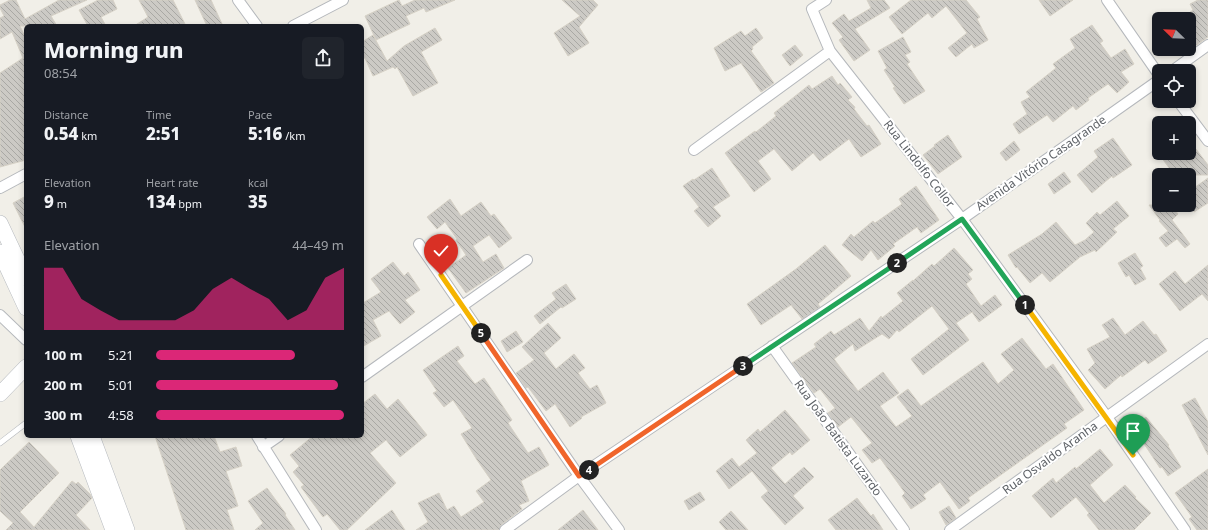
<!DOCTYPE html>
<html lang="en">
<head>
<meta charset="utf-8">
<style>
  :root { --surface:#171b24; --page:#20242c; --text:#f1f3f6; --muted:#9ea1a6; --accent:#db2777 }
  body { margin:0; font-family:"Noto Sans",sans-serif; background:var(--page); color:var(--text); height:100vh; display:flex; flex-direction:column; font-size:15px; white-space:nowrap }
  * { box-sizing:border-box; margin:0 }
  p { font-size:13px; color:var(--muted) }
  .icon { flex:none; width:22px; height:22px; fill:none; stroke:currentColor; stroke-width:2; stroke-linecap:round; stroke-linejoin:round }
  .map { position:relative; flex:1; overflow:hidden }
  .details { position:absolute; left:24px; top:24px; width:340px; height:414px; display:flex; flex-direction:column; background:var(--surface); border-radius:6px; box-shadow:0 2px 6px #0003 }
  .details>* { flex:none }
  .needle { width:26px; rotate:293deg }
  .tools { position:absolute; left:1152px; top:12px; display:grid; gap:8px }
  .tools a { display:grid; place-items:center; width:44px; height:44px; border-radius:6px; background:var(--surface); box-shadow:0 2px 6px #0003; font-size:20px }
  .pin { position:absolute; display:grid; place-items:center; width:34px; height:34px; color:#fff; margin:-41px -17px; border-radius:50% 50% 50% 0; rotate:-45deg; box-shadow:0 0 4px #0007 }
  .pin .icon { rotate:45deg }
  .km { position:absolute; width:20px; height:20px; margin:-10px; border-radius:50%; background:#222; color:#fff; font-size:11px; line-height:20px; text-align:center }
  .round { display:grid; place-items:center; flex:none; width:42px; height:42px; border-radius:6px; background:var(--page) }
  .headline { display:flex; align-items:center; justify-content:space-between; height:68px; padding:0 20px }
  h1 { font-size:22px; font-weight:800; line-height:30px }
  .stats { display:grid; grid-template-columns:repeat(3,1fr); gap:6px; height:68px; padding:4px 20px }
  .stats div { display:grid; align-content:center }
  .stats b { font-size:17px; font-weight:800 }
  .stats small { font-size:11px; font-weight:400 }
  .stats p { font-size:11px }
  .chart { height:112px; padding:8px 20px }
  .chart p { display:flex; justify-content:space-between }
  .chart svg { width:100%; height:72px; margin-top:4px; fill:var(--accent); opacity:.7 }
  ul { padding:0 20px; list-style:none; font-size:13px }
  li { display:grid; grid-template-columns:64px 48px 1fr; align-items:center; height:30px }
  li i { height:10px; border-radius:5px; background:var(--accent) }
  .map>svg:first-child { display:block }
</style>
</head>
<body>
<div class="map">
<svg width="1208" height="530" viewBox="0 0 1208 530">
  <defs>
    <pattern id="building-back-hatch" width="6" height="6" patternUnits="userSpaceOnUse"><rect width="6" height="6" fill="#cccac5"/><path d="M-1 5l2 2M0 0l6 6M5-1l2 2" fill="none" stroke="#a9a8a4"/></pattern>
  </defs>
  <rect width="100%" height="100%" fill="#f1efe8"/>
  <path fill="url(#building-back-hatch)" stroke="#d6d1c6" d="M10 0H16L25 19 59 0H87L51 16 57 26H20L26 39V160L0 167V73L23 58 12 32 0 39V18L4 16 0 8V5Z
    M98 0H113L117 9 101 17 106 26H88L79 10Z
    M139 0H173L186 26H134L148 17Z
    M195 0H211L223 26H207Z
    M399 0 402 6 415 0H455L426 12 424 8 406 16 410 24 376 40 365 16Z
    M562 0H593L598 5 579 27 589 43 568 56 554 33 580 16Z
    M867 0H884L890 8 855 29 870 50 854 61 839 40 843 37 832 23 844 14 849 21 871 8Z
    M911 0H966L980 17 977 19 988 40 974 48 972 44 956 57 948 48 967 33 946 6 932 18 928 13 902 34 889 17Z
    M1039 0H1073L1050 16Z
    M1198 0H1208V37L1195 46 1189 39V13L1193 10 1190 4Z
    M1092 25 1103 41 1100 43 1111 58 1125 49 1134 64 1121 72 1129 82 1117 93 1108 84 1088 98 1089 100 1076 110 1073 106 1053 122 1047 115 1019 134 1013 124 1027 114 1021 102 1030 97 1026 92 1056 68 1053 64 1075 48 1070 39Z
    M435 28 442 40 421 52 438 83 413 96 397 67 395 69 393 67 373 76 365 58 362 59V42L373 35 387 61 404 46Z
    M756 28 763 38 752 47 753 49 751 51 774 83 761 92 741 63 725 71 714 48 741 31 745 36Z
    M903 37 911 52 905 55 910 62 907 64 925 91 904 104 893 88 895 87 884 70 887 68 878 51Z
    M795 45 803 55 790 66 782 55Z
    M832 76 838 85 840 83 852 97 848 100 855 107 854 109 867 126 869 125 881 144 861 157 849 139 820 161 813 153 792 171 774 149 758 161 771 179 754 192 725 153 755 131 756 132 776 116 774 113 809 85 812 89Z
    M948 135 962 157 938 174 923 155 935 146 934 145Z
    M1113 138 1132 165 1113 178 1112 176 1092 193 1077 175 1098 157 1094 151Z
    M1014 141 1020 150 1006 161 1000 153Z
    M1196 149 1208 165V175H1162L1170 169 1161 157 1166 153H1190Z
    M712 168 730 196 713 207 721 216 708 227 694 211 699 207 683 186 693 179 694 180Z
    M1064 172 1071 182 1054 194 1048 184Z
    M1208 178V203L1194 212 1189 204V195L1196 190 1194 188Z
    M916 186 939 220 921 233 917 227 893 244 895 246 878 260 871 250 862 261 842 245 851 234 854 237 873 221 875 223 902 204 899 199Z
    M26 196V229L13 203Z
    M450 199 461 216 481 202 491 216 494 214 512 238 499 248 489 235 473 246 483 262 496 254 504 268 466 293 448 268 466 255 456 240 457 239 445 222 437 229 427 217Z
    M1117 201 1129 216 1113 229 1117 232 1096 252 1095 250 1080 257 1050 282 1042 273 1030 283 1017 267 1016 268 1008 255 1042 234 1056 222 1075 245 1085 240 1094 232 1086 223 1097 212 1100 215Z
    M1149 205H1171L1178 214 1172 220 1190 244 1185 248 1177 239 1166 247 1159 238 1168 231 1159 221 1160 220Z
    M825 245 851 276 818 304 820 307 802 319 791 305 761 325 747 304 796 269Z
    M954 248 973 270 968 274 972 279 966 284 981 306 995 295 1002 305 979 322 972 312 956 323 969 340 923 375 911 359 949 329 932 306 899 332 897 330 889 339 882 334 855 351 853 344 834 359 858 391 883 372 899 393 880 406 896 427 912 416 897 397 908 389 921 406 983 362 998 384 1014 370 1001 354 1022 338 1046 369 1053 364 1084 410 1064 424 1067 428 968 498 970 501 959 509 940 482 923 495 926 499 911 509 902 496 905 493 880 458 872 463 862 450 872 443 851 417 838 427 828 413 835 408 820 389 814 393 792 363 816 347 814 344 831 331 834 335 860 318 869 331 881 316 882 318 903 301 897 293 913 280V281L932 264 934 266Z
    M1135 253 1143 266 1140 268 1146 279 1135 285 1129 275 1126 277 1118 263Z
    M393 262 404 276 408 272 420 290 405 300 415 312 400 324 389 311 373 320 381 336 362 347V301L363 303 381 292 371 279Z
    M1208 265V301L1202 294 1180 311 1159 284 1175 271 1185 284Z
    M566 284 576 299 562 308 561 307 540 324 534 316 556 299 552 293Z
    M1113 318 1125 335 1143 321 1154 335 1156 334 1167 351 1148 364 1145 360 1122 377 1121 375 1105 389 1088 370 1095 363 1087 349 1110 337 1102 325Z
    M548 323 561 338 544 353 556 369 574 354 585 368 578 373 590 389 597 385 606 403 581 417 582 418 570 427 555 404 546 411 528 387 526 388 516 373 534 360 522 347Z
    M516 331 523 342 507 352 501 341Z
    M458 346 464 356 457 361 475 384 484 378 512 420 508 423 528 453 539 447 549 465 521 481 529 501 519 505 522 509 501 525 499 530H416L428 522 418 503 439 493 447 510 454 506 461 517 484 502 476 491 491 480 477 460 461 434 472 428 453 400 444 407 433 393 437 391 423 370Z
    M375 394 387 409 398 399 427 435 400 457 386 440 370 453 396 483 347 530H340L327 514 323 517 301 487 304 485 293 472 299 466 290 455 313 436H362V404Z
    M1195 398 1208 422V455L1182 405Z
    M785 410 810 440 792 455 790 452 771 468 785 484 804 467 814 477 793 496 804 508 785 525 761 497 768 491 752 471 729 489 716 471 732 458 739 467 757 453 746 440 758 429 760 432Z
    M1146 417 1169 445 1168 446 1181 467 1168 476 1162 467 1160 468 1133 427Z
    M155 436H214L220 452 236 447 242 466 226 471 238 506 227 510 234 530H186Z
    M29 442 59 473 20 512 34 527 72 481 76 484 78 482 90 494 92 498 76 515 90 530H6L13 523 0 511V470Z
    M1100 449 1113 465 1090 485 1104 503 1125 485 1136 497 1135 498 1151 513 1134 530H1099L1087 515 1089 513 1076 497 1051 518 1032 496 1053 478 1056 483 1075 467 1076 469Z
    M1208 469V530H1197L1189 519 1192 517 1175 493Z
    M267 488 286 514 285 515 295 530H255L263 523 248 501Z
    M700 492 705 500 689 510 684 501Z
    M857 498 871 516 873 514 883 530H836L828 520Z
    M949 506 956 518 946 525 939 512Z
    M392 510 405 530H365Z
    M583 510 598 530H558Z
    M731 511 748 530H726L719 522Z"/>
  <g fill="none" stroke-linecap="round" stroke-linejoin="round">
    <defs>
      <path id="lane" d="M0 443 26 423"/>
      <path id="street" d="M238 0 257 26
        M826 0 812 9 830 51 962 219 1107 417 1185 530
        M1107 0 1159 75
        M293 26 343 0
        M1172 71 1208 45
        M1178 101 1208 141
        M694 150 830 51
        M0 188 26 174
        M419 244 579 476 619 530
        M0 315 26 340
        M772 346 904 530
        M362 377 527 260
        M257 436 316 530
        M263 447 279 436
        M505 530 579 476 962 219 1159 80
        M950 530 1208 344"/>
      <path id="secondary" d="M0 223 26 278
        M0 252 26 308
        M0 394 26 367
        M78 436 113 530
        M92 436 127 530"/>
    </defs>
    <use href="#lane" stroke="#b5b8bc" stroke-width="6"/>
    <use href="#street" stroke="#b5b8bc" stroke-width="12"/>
    <use href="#secondary" stroke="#b6babf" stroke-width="16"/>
    <use href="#lane" stroke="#fff" stroke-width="5"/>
    <use href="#street" stroke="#fff" stroke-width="10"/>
    <use href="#secondary" stroke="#fff" stroke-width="15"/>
  </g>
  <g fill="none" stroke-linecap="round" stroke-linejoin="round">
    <defs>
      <path id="split-1" d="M1025 305 1133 455"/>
      <path id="split-2" d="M897 263 962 219 1025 305"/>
      <path id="split-3" d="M743 366 897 263"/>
      <path id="split-4" d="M589 470 743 366"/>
      <path id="split-5" d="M481 333 579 476 589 470"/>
      <path id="split-6" d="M441 275 481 333"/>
    </defs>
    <use href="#split-1" stroke="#fff" stroke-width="8"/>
    <use href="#split-2" stroke="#fff" stroke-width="8"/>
    <use href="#split-3" stroke="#fff" stroke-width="8"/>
    <use href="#split-4" stroke="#fff" stroke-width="8"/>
    <use href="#split-5" stroke="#fff" stroke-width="8"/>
    <use href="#split-6" stroke="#fff" stroke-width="8"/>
    <use href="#split-1" stroke="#f5b400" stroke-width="5"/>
    <use href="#split-2" stroke="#22a559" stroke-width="5"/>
    <use href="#split-3" stroke="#22a559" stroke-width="5"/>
    <use href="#split-4" stroke="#f0652b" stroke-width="5"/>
    <use href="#split-5" stroke="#f0652b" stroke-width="5"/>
    <use href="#split-6" stroke="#f5b400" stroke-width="5"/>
  </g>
  <g text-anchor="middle" stroke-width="4" stroke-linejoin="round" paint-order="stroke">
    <g font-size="12" fill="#5f6368" stroke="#fff">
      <text transform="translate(1041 163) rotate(-35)" y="4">Avenida Vitório Casagrande</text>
      <text transform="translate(919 164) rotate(52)" y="4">Rua Lindolfo Collor</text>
      <text transform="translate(838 438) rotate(54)" y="4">Rua João Batista Luzardo</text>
      <text transform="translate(1050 458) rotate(-36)" y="4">Rua Osvaldo Aranha</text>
    </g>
  </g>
</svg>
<div class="tools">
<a><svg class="needle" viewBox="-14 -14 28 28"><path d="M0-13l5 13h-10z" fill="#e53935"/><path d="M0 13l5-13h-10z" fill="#9ea1a6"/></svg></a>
<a><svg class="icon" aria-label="locate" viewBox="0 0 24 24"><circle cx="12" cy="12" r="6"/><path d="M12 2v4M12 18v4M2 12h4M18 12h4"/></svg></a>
<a>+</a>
<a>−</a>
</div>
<div class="pin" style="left:1133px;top:455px;background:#1e9e55"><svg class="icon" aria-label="arrive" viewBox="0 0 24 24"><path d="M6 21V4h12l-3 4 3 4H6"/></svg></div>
<div class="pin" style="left:441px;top:275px;background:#d93025"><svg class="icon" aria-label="check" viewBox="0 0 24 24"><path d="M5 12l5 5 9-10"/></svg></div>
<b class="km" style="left:1025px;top:305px">1</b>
<b class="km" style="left:897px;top:263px">2</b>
<b class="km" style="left:743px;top:366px">3</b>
<b class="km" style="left:589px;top:470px">4</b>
<b class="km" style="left:481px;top:333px">5</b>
<section class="details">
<div class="headline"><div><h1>Morning run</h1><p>08:54</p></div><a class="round"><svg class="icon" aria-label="share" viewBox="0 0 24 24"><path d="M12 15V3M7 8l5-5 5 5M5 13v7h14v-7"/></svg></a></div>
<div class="stats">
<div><p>Distance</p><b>0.54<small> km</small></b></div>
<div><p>Time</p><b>2:51</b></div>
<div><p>Pace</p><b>5:16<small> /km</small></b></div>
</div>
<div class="stats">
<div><p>Elevation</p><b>9<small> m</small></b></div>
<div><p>Heart rate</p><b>134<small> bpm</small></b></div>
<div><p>kcal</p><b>35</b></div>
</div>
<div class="chart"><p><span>Elevation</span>44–49 m</p>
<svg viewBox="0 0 160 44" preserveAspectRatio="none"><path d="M0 44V6L10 6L20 25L30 32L40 38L50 38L60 38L70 38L80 32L90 19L100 12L110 19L120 25L130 38L140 32L150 12L160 6V44z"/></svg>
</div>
<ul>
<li><b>100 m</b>5:21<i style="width:74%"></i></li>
<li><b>200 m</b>5:01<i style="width:97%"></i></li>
<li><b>300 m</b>4:58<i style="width:100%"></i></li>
</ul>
</section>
</div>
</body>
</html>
